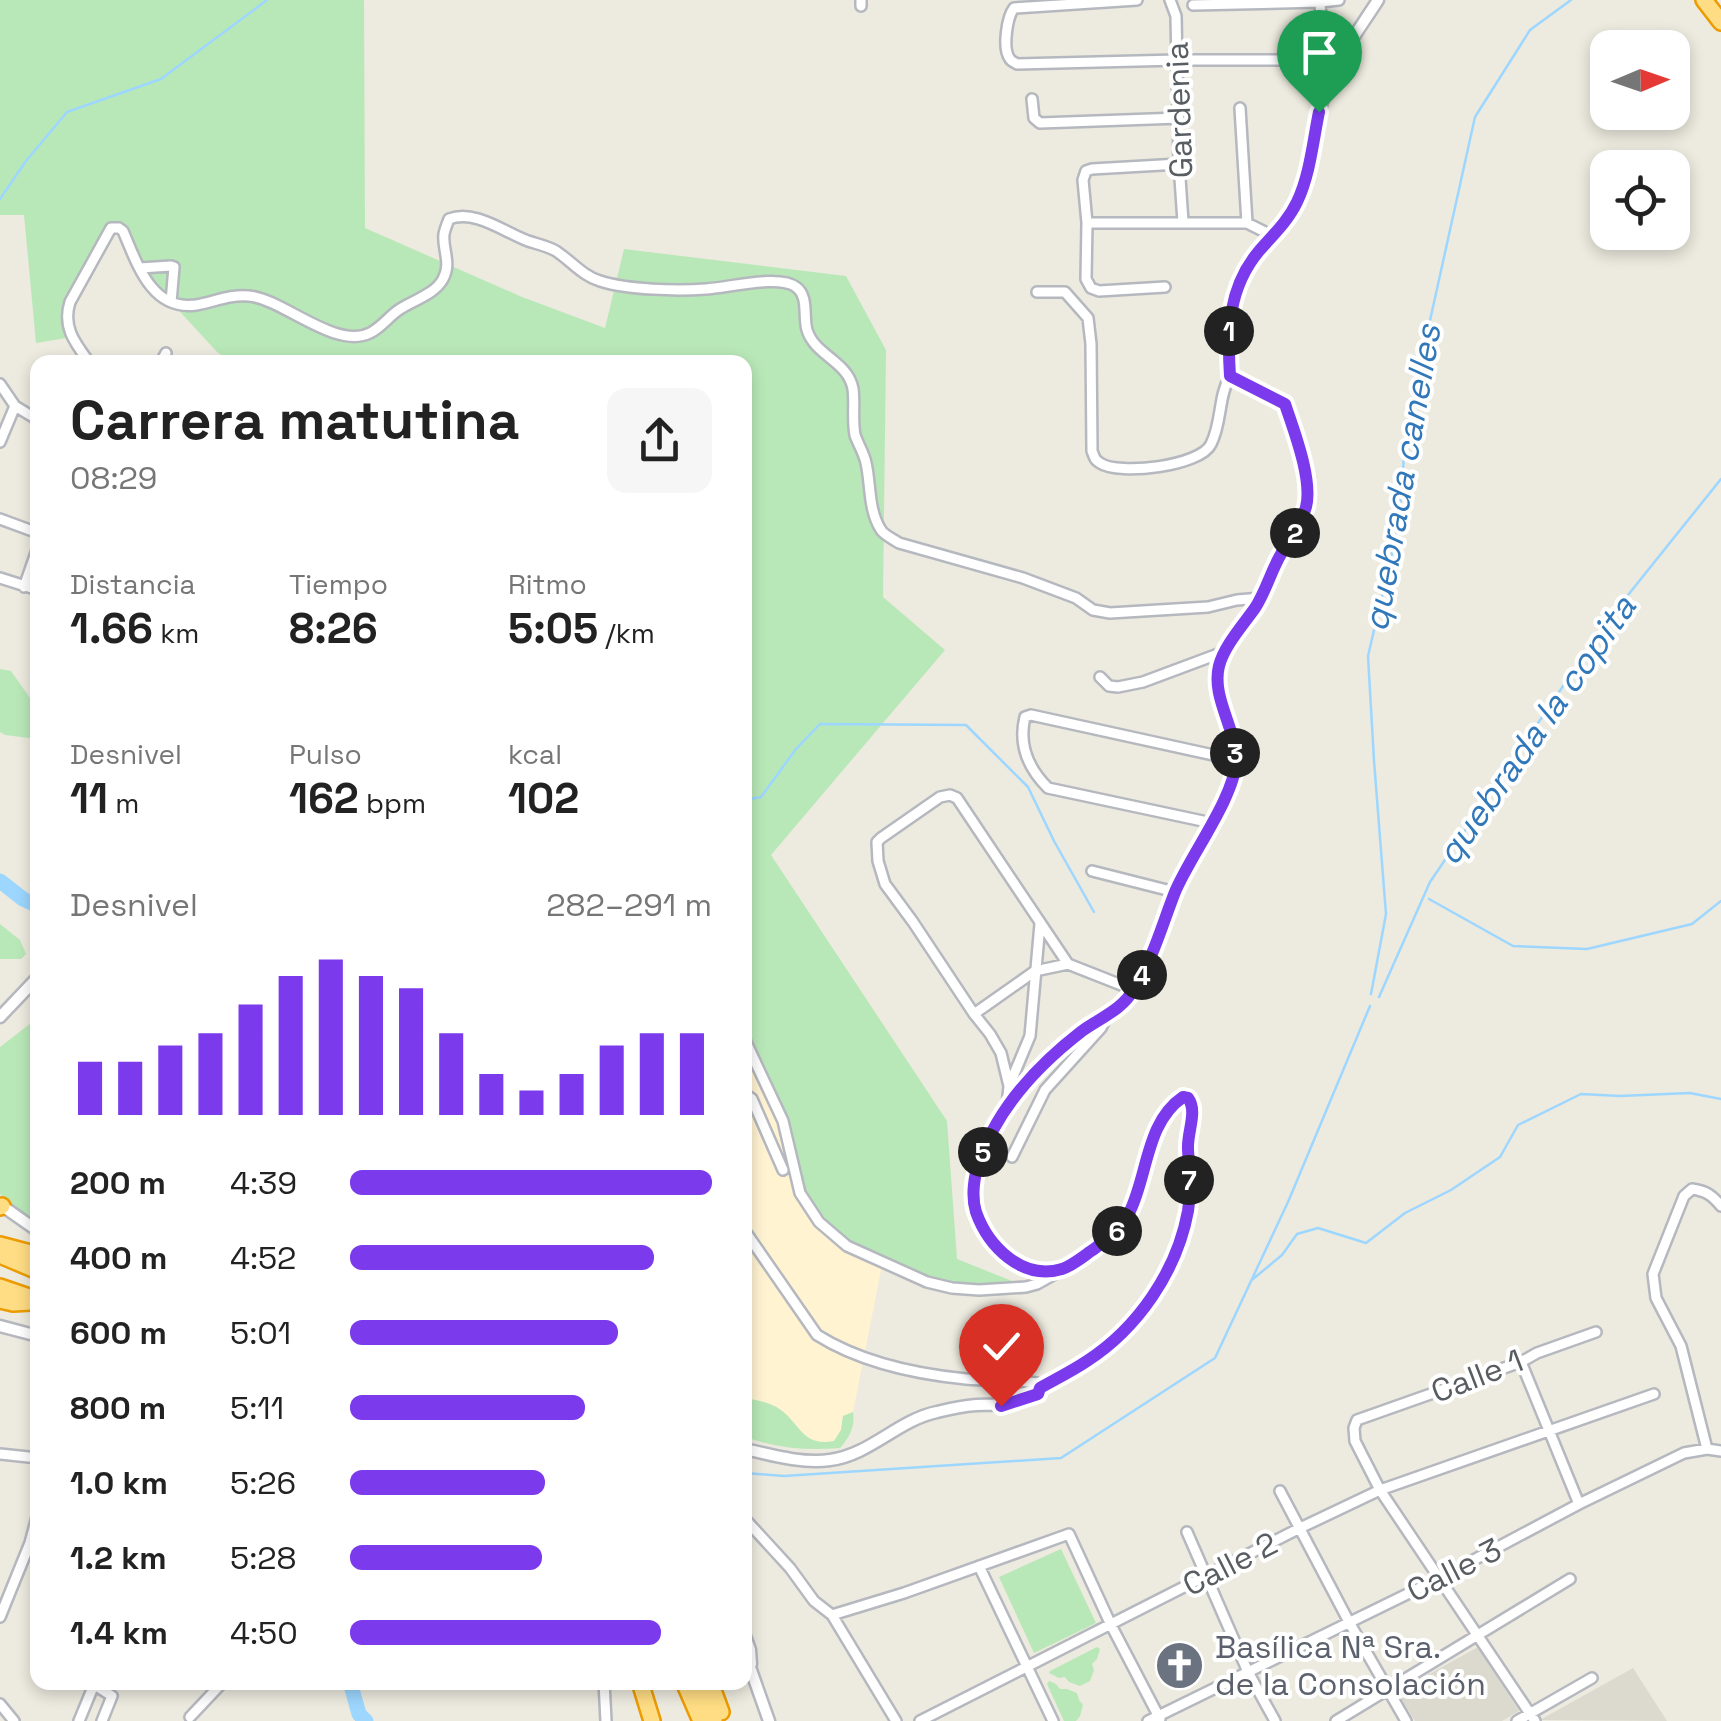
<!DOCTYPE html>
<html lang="es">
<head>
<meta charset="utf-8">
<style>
  :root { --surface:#fff; --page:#f6f6f6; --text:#222; --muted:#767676; --accent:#7c3aed }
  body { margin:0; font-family:"Space Grotesk",sans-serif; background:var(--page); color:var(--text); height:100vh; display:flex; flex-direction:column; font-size:38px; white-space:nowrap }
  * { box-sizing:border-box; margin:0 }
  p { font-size:32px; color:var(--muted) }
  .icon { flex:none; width:55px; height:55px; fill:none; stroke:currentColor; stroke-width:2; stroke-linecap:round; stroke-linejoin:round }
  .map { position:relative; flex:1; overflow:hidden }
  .side { position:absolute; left:30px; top:355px; width:722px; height:1335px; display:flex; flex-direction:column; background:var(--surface); border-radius:20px; box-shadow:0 5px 15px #0003 }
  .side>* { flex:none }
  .needle { width:65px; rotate:88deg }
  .fabs { position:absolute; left:1590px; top:30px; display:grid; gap:20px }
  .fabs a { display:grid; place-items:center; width:100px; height:100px; border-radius:20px; background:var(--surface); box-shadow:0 5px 15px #0003; font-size:50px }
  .pin { position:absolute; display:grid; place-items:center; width:85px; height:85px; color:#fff; margin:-102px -42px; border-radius:50% 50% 50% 0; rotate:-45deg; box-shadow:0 0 10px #0007 }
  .pin .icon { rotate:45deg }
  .km { position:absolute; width:50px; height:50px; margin:-25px; border-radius:50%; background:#222; color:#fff; font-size:28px; line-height:50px; text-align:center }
  .round { display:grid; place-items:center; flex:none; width:105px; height:105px; border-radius:20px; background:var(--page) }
  .headline { display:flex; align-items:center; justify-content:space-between; height:170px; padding:0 40px }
  h1 { font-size:55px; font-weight:700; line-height:75px }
  .metrics { display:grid; grid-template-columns:repeat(3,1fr); gap:15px; height:170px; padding:10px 40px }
  .metrics div { display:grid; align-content:center }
  .metrics b { font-size:42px; font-weight:700 }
  .metrics small { font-size:28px; font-weight:400 }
  .metrics p { font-size:28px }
  .chart { height:280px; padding:20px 40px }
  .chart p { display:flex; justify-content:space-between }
  .chart svg { width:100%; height:180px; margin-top:10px; stroke:var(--accent); stroke-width:6 }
  ul { padding:0 40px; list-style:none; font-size:32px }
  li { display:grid; grid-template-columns:160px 120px 1fr; align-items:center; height:75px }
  li i { height:25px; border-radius:12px; background:var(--accent) }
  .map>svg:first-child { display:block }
</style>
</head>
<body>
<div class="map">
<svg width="1721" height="1721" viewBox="0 0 1721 1721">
  <rect width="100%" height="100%" fill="#edeadf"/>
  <path fill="#fff3d2" d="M745 1040 866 1250 884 1255 853 1412 843 1416 841 1430 834 1441 819 1444 808 1438 777 1407 745 1398Z"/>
  <path fill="#dcd9ce" d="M1478 1647 1519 1711 1502 1721H1415L1397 1692Z
    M1633 1668 1667 1721 1540 1720Z"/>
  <path fill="#b9e8b8" d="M0 0H364L365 228 522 297 605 328 624 249 846 276 886 350 883 597 945 650 771 855 947 1121 957 1259 1012 1281 980 1284 954 1282 926 1275 828 1233 800 1193 783 1121 745 1040V362H231L217 352 172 303 159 297 123 231 115 228 73 304 67 323 72 337 36 343 24 215H0Z
    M0 669 11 671 30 698 37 697V739L5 735 0 732Z
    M0 924 20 940 26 954 21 959H0Z
    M36 1019H38L37 1222 16 1209 0 1194V1047Z
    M745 1398C755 1400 769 1402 778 1408 801 1423 801 1447 834 1441L841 1430 843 1416 853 1412C855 1427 850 1437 840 1448 807 1451 776 1448 745 1437Z
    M1061 1549 1096 1623 1034 1653 999 1577Z
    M1097 1647 1100 1649 1097 1659 1092 1664 1094 1670 1090 1681 1080 1686 1069 1682 1065 1677 1059 1678 1049 1673 1050 1671Z
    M1049 1681 1056 1684 1060 1689H1067L1077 1693 1079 1700 1083 1705 1080 1716 1076 1721H1064L1047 1684Z"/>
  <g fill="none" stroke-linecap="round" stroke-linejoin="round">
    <path stroke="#9dd7ff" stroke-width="2.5" d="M0 199 26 161 67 112 161 79 267 0
      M745 800 761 797 796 749 820 724 966 725 1028 787 1054 841 1094 912
      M1429 899 1513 946 1587 949 1692 924 1721 901
      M1371 994 1386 914 1374 761 1368 656 1399 523 1406 429 1475 117 1530 30 1571 0
      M1379 997 1430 882 1608 620 1721 479
      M1253 1279 1282 1255 1297 1234 1318 1228 1366 1243 1405 1213 1451 1190 1500 1157 1518 1125 1581 1094 1620 1096 1690 1093 1721 1099
      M745 1473 784 1476 1061 1458 1215 1358 1288 1202 1370 1006"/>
    <path stroke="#9dd7ff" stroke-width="15" d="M0 881 23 899 38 906
      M350 1682 359 1714 366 1721"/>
    <defs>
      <path id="minor" d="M861 0V6
        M1137 0 1014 8C1007 17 1002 49 1010 59 1011 61 1014 62 1017 64L1177 60H1313L1323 54 1320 2 1193 5
        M1170 0 1176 16 1179 164 1183 222
        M1320 2 1339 0
        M1032 99 1034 118 1040 123 1179 118
        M1240 108 1247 223
        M1087 223H1247L1273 236
        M140 268 171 266 174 267 171 302
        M1165 287 1099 291 1091 288 1086 279 1087 223 1083 180 1086 171 1092 169 1179 164
        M1037 292H1065L1088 318 1091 344 1092 451C1095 458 1094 459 1100 463 1119 476 1201 466 1211 444 1222 423 1218 397 1230 376
        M89 362C75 343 62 327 70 302L111 228H119L123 231C137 263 151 311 196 305 214 302 230 294 249 296 283 299 335 350 370 333 382 327 389 316 400 309 414 300 435 294 443 279 452 263 442 249 444 234 445 229 447 224 449 219 475 209 504 232 528 241 537 244 547 246 556 251 571 261 583 276 600 281 628 290 677 291 706 289 727 288 779 274 796 287 809 296 803 317 807 330 815 356 848 361 853 389 855 404 852 420 855 435 858 444 864 453 866 463 871 484 868 510 881 530 884 535 893 539 899 543L1023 578 1076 598 1093 610 1110 613 1208 607 1237 600 1261 598
        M161 362 166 353
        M0 384 15 406 38 420
        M0 442 15 406
        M0 519 38 533
        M0 578 38 590
        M24 587 38 547
        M1100 677 1109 686 1118 687 1143 682 1226 651
        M1212 823 1048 788C1029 769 1018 745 1025 717L1031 715 1236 760
        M1092 871 1175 892
        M974 1014 1035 971 1068 964
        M745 1040 783 1121 800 1193 819 1222 847 1246 927 1282 952 1288 979 1290 1026 1287 1037 1284 1060 1271
        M1009 1086 1001 1053 990 1034 974 1014 913 922 885 884 878 861 877 842 881 838 940 797 950 795 957 798 1068 964 1134 990
        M745 1094 752 1099 783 1170
        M1007 1106 1009 1086 1030 1036 1040 924
        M1012 1157 1045 1090 1101 1028 1108 1014
        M745 1231 817 1335C860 1362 915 1374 966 1379 990 1381 1013 1380 1037 1383L1040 1388
        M1521 1362 1579 1504
        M1707 1449 1681 1346 1656 1298 1653 1274 1684 1196 1692 1189C1706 1191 1712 1195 1721 1206
        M0 1454 38 1458
        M1280 1491 1349 1622 1406 1721
        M745 1519 790 1568 814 1601 832 1615 896 1721
        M1187 1532 1248 1672 1275 1721
        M979 1566 1053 1721
        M832 1615 904 1593 1069 1534 1111 1625 1160 1719
        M0 1617 30 1543 38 1513
        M604 1682 606 1721
        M0 1704 14 1721
        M190 1717 223 1682
        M79 1721 93 1687 96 1686 112 1696 102 1721
        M920 1721 1300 1528 1380 1490 1654 1394
        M1148 1721 1438 1579 1579 1504 1684 1453 1707 1449 1721 1451
        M1336 1721 1570 1579
        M1517 1721 1592 1678
        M1535 1721 1380 1490 1355 1441 1354 1428 1357 1420 1521 1362 1537 1353 1596 1332"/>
      <path id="tertiary" d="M0 1017 38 977
        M1 1205 38 1231
        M0 1326 38 1336
        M745 1449C771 1455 803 1464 830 1460 870 1455 898 1420 937 1412 949 1409 963 1406 976 1405 996 1404 1028 1409 1040 1388 1056 1379 1072 1371 1087 1361 1138 1328 1177 1271 1188 1211 1191 1191 1189 1169 1188 1149 1187 1132 1197 1110 1188 1098L1183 1097C1142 1125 1149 1186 1122 1224 1115 1234 1103 1241 1094 1249 1085 1255 1072 1266 1062 1269 1022 1281 987 1246 976 1212 971 1196 974 1175 980 1160 998 1107 1038 1064 1082 1031 1101 1017 1122 1010 1134 989 1153 958 1162 924 1175 892 1190 856 1234 798 1236 762 1238 729 1211 699 1219 666 1224 645 1243 625 1255 608 1266 591 1271 571 1281 554 1290 538 1301 525 1306 507 1313 480 1294 430 1285 404L1230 376C1227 331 1228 288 1258 252 1273 235 1291 219 1299 197 1312 164 1313 127 1325 93 1336 59 1359 30 1378 0
        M745 1636 750 1650 751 1664
        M745 1659 751 1670 769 1721"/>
      <path id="motorway" d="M1704 0 1721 22
        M0 1207 2 1206
        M0 1245 38 1255
        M0 1255 38 1271
        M0 1287 38 1300
        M0 1300 13 1303 31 1302
        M640 1682 652 1721
        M684 1682 701 1721
        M698 1682 714 1721
        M710 1682 721 1712"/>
    </defs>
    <use href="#minor" stroke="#b5b8be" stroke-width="14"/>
    <use href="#tertiary" stroke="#b5b8be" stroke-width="15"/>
    <use href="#motorway" stroke="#ec9c00" stroke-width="20"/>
    <use href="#minor" stroke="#fff" stroke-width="9"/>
    <use href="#tertiary" stroke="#fff" stroke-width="10"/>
    <use href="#motorway" stroke="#ffdd84" stroke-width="15"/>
  </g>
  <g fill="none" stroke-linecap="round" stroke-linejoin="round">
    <defs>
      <path id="route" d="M1001 1406 1038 1394 1040 1388C1056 1379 1072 1371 1087 1361 1138 1328 1177 1271 1188 1211 1191 1191 1189 1169 1188 1149 1187 1132 1198 1111 1188 1098L1183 1097C1146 1122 1148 1174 1130 1211 1122 1228 1108 1238 1094 1249 1085 1255 1072 1266 1062 1269 1022 1281 988 1246 976 1212 971 1196 974 1175 980 1160 998 1107 1038 1065 1082 1031 1100 1018 1122 1010 1134 989 1153 959 1162 925 1175 892 1190 856 1234 798 1236 762 1237 729 1211 698 1219 666 1224 646 1243 625 1255 608 1266 591 1271 571 1281 554 1290 538 1301 525 1306 507 1313 480 1294 431 1285 404L1230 376C1227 331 1228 288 1259 251 1273 235 1288 221 1297 202 1310 175 1313 141 1319 112"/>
    </defs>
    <use href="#route" stroke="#fff" stroke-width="20"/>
    <use href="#route" stroke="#7c3aed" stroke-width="12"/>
  </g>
  <defs>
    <symbol id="church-disc" viewBox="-11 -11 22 22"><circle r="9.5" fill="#6b7280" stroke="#fff"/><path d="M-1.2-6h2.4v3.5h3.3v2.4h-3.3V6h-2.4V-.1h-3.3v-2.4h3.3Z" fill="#fff"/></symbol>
  </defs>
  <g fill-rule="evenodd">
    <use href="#church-disc" x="1152" y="1638" width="55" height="55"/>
  </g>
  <g text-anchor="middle" stroke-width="8" stroke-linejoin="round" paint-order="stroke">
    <g font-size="32" fill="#585d62" stroke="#fff">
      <text transform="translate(1179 110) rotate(-92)" y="11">Gardenia</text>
      <text transform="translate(1477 1376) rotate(-21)" y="11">Calle 1</text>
      <text transform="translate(1230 1564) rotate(-27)" y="11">Calle 2</text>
      <text transform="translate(1454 1570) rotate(-27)" y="11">Calle 3</text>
    </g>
    <g font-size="32" fill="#5b616d" stroke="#fff" text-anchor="start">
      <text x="1215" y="1658">Basílica Nª Sra.<tspan x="1215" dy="37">de la Consolación</tspan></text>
    </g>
    <g font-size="35" font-style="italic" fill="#3178ba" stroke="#fff">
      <text transform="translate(1402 478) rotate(-80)" y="12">quebrada canelles</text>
      <text transform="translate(1536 730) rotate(-55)" y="12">quebrada la copita</text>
    </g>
  </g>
</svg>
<div class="fabs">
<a><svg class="needle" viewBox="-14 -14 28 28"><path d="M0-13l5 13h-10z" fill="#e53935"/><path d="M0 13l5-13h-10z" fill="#767676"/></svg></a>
<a><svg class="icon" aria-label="locate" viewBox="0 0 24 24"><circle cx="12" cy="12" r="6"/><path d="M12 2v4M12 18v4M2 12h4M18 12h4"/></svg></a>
</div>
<div class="pin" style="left:1319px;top:112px;background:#1e9e55"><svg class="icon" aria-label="arrive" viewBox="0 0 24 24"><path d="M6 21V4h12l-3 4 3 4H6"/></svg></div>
<div class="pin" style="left:1001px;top:1406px;background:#d93025"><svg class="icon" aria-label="check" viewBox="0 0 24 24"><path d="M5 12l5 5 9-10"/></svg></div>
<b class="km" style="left:1229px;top:331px">1</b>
<b class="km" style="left:1295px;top:533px">2</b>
<b class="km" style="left:1235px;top:753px">3</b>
<b class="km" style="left:1142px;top:975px">4</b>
<b class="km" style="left:983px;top:1152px">5</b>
<b class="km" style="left:1117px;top:1231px">6</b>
<b class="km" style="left:1189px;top:1180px">7</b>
<section class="side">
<div class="headline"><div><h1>Carrera matutina</h1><p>08:29</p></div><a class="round"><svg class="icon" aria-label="share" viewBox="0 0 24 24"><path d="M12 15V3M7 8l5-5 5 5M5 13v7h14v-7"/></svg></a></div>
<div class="metrics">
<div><p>Distancia</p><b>1.66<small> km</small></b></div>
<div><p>Tiempo</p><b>8:26</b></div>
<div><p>Ritmo</p><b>5:05<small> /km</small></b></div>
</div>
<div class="metrics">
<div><p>Desnivel</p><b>11<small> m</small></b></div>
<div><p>Pulso</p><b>162<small> bpm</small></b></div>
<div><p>kcal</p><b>102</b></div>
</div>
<div class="chart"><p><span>Desnivel</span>282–291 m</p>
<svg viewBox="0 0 160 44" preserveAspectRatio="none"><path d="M5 44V31M15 44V31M25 44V27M35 44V24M45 44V17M55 44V10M65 44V6M75 44V10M85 44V13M95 44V24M105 44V34M115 44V38M125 44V34M135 44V27M145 44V24M155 44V24"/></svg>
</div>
<ul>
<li><b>200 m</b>4:39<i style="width:100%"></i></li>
<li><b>400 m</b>4:52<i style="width:84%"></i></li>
<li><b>600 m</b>5:01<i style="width:74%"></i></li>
<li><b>800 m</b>5:11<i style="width:65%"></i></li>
<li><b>1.0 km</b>5:26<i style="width:54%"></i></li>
<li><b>1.2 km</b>5:28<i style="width:53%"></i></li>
<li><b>1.4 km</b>4:50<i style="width:86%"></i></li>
</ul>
</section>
</div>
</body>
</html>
